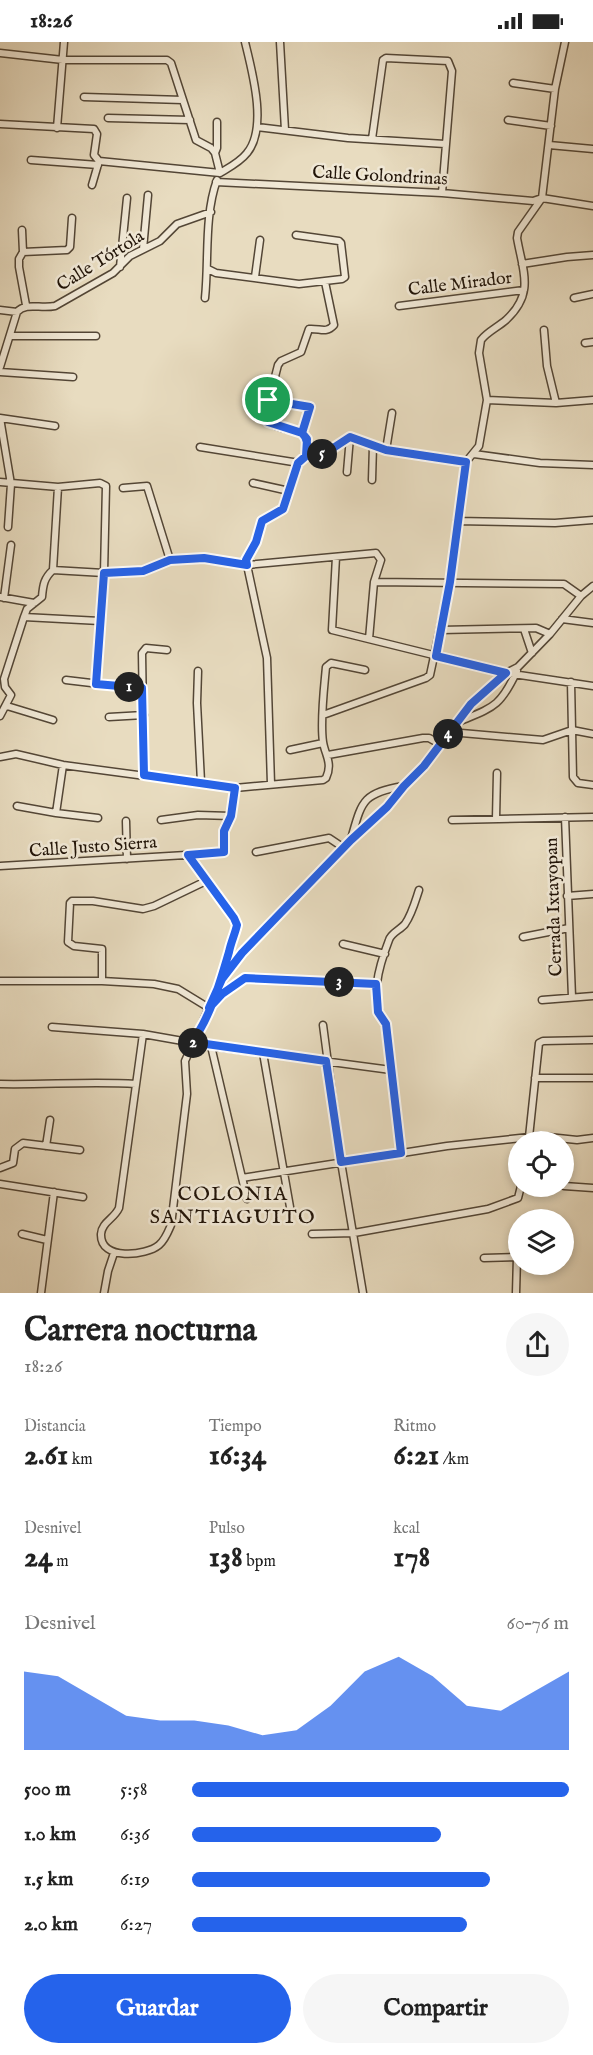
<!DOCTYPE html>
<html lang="es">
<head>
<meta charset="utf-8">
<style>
  :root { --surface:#fff; --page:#f6f6f6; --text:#222; --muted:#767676; --accent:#2563eb }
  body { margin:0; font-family:"IM FELL English",serif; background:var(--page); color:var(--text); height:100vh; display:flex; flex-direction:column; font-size:22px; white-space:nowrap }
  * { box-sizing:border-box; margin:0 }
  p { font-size:20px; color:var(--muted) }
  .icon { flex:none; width:33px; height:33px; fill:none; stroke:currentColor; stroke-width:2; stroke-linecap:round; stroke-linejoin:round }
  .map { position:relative; height:1251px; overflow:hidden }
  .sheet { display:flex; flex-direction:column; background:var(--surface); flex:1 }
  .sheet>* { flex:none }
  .controls { position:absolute; left:508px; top:1089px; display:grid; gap:12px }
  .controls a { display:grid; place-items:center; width:66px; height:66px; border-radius:50%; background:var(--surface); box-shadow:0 3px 9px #0003; font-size:30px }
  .pin { position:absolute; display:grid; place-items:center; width:51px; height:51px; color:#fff; margin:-26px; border:3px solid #fff; border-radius:50%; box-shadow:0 2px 6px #0007 }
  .km { position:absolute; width:30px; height:30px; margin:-15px; border-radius:50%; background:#222; color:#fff; font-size:16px; line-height:30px; text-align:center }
  .round { display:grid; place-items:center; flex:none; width:63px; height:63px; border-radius:32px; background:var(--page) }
  .overview { display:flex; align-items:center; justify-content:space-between; height:102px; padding:0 24px }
  h1 { font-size:33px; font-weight:800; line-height:45px }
  .metrics { display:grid; grid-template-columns:repeat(3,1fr); gap:9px; height:102px; padding:6px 24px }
  .metrics div { display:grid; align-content:center }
  .metrics b { font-size:30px; font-weight:800 }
  .metrics small { font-size:16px; font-weight:400 }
  .metrics p { font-size:16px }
  .chart { height:168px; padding:12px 24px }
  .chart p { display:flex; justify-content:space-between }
  .chart svg { width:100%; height:108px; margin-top:6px; fill:var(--accent); opacity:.7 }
  .action { display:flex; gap:12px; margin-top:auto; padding:12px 24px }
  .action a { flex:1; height:69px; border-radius:36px; background:var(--accent); color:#fff; font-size:24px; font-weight:800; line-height:69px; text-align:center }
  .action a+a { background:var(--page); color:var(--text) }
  ul { padding:0 24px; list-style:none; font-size:20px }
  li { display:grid; grid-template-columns:96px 72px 1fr; align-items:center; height:45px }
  li i { height:15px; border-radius:8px; background:var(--accent) }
  .status { display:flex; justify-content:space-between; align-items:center; height:42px; padding:0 30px; background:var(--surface); direction:ltr }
  .status svg { height:16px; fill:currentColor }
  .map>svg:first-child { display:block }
</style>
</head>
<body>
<div class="status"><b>18:26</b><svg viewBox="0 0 49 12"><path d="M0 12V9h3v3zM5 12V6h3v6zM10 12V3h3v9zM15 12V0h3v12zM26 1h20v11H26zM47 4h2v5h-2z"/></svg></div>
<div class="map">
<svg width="593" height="1251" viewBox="0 0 593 1251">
  <rect width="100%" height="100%" fill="#e8dcc0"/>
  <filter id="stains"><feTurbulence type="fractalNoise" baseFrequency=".00333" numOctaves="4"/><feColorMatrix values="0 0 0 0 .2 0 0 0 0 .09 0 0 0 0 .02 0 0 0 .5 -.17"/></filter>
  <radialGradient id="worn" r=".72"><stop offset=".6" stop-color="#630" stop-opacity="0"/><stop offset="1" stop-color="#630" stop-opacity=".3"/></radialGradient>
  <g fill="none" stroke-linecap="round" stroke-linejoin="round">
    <defs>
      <path id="street" d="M280 0 285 88
        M0 11 63 18H167L171 21 196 98 211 106 215 111
        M513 41 555 47
        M84 55 183 58
        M108 76 190 78
        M508 78 551 84
        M217 80V106L215 111 220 131
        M0 82 94 87 97 92 94 113 99 119 220 131
        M257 85 348 96 445 102
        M57 86 64 0
        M372 97 383 18 386 16 448 19 452 29 442 151
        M549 103 593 107
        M31 118 98 123
        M220 131C230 125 240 120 247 111 268 86 252 29 245 0
        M216 140 442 151 533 159 542 156 593 164
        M92 143 99 119
        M22 188 23 210 19 217V225L26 263
        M143 207 148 153
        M23 210 67 208 70 205 72 176
        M522 222 567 215 593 213
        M120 225 127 156
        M208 227 216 231 299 242 342 237 345 235 341 201 339 199 296 193
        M255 235 260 198
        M205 256C209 218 204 174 217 138
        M574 256 593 252
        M399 264 524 248
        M0 268 17 270
        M544 288 547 324 556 361
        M10 294H96
        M585 301 593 300
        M0 325 17 270C26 260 40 267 55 264L113 231 130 214 160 199 177 182 211 170
        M0 330 73 335
        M268 358 310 365 302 391
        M487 358 556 361 593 358
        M0 376 11 442 8 485
        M0 376 55 384
        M200 405 299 421
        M386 408 392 371
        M474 412 540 421 593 423
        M306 413 307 397C297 383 272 391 265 374L278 323 281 319 301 310 309 287C320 286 326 292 334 283L325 240
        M306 413 323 412 350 395 386 408 466 420
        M347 430 350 395
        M372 438 373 404
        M0 440 58 445 100 441 106 444 104 531 96 642
        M253 441 289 449
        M123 446 147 444 170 518
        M457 479 555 481 593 478
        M336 515 332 588 506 631 593 644
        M53 528 104 531 143 529 170 518 204 516 247 523 376 511 381 518 374 540 369 597
        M374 540 564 542 581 554
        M0 555 34 561
        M4 556 11 503
        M24 575 100 579
        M562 577 593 581
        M524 587 532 611
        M441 588 536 586 550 592
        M198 629 197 661 201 740
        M66 638 142 647
        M571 640 573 735 578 741 593 743
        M7 664 53 678
        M323 673 426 636 430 633 450 540 466 420 479 404 487 358 479 311 481 298C487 290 498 285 506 278 535 251 523 230 517 196L518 190 542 156 555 47 565 0
        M0 674 11 653 5 645 4 637 24 575 27 567 42 555C43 543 44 536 53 528L58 445
        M109 675 144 673
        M458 680C494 665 500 665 517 629
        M572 688 593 692
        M450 690 543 698 572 688
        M290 708 323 701
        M328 713 423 696H429L440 702
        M0 715 16 712 63 723 235 746 323 738 326 736C333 721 325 713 323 700 320 679 324 647 326 625L331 621 365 628
        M144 733 142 611 146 606 167 608
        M271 742 267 616 247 523V518L256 500 262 479 283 467 299 421 306 413
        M17 764 56 771 98 776
        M56 771 63 723
        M565 775 572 955
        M496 777 497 731
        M161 778 198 773 231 774
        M452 778 593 775
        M126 779 127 817
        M351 797C362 759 362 751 404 744
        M256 810 329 796 344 806
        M188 813 234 876 237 883 223 932
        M0 824 220 811 224 810V789L231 774 235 746
        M567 854 593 852
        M523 895 569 886
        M343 902 385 912
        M0 939H102L154 942 178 947 209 966 222 953 245 936 377 942
        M102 939V907L74 904 68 900 70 861 72 859H93L143 867 154 864 206 839
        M542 958 593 954
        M323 983 341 1120 363 1251
        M52 985 143 992 211 1004 391 1028
        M143 992 119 1166C114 1177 102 1180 101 1192 100 1219 146 1214 159 1203 165 1198 168 1190 171 1183L187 1052 185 1019 222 937 242 911 351 798 387 765 404 744 424 725 471 662 506 631 518 625 550 592 581 554 593 544
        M211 1004 247 1157
        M263 1011 290 1165
        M535 1036H593
        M0 1042C45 1043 91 1039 136 1042
        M529 1095 539 1001 543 999 593 998
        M46 1104 50 1078
        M401 1111 386 982C368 959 379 924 389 898 391 891 400 888 405 882 412 872 415 860 419 848
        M0 1126 13 1121 15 1107 23 1101 80 1108
        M242 1136 447 1104 539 1094 577 1098 593 1096
        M0 1142 83 1155
        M564 1144 593 1146
        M22 1192 47 1198
        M312 1192 354 1191 488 1167 518 1156 521 1144
        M484 1216 517 1215 516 1251
        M41 1251 54 1150
        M104 1251 108 1229 114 1211"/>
    </defs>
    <use href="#street" stroke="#534636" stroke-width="9"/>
    <use href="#street" stroke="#f0e8d6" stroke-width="6"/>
  </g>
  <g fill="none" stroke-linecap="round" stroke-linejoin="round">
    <defs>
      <path id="route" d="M268 358 265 374 268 380 302 391 307 397 306 414 298 421 283 467 262 479 256 500 246 518 247 523 204 516 170 518 143 529 104 531 96 642 142 646 144 733 235 746 231 774 224 789V810L188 813 234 876 237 883C235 892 231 900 229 910 220 940 211 974 192 1000L326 1019 341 1120 401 1111 386 982 378 970 376 942 245 936 222 952 209 966 222 937 242 911 351 798 387 765 404 744 424 724 471 662 506 631 436 614 450 540 466 420 386 408 350 395 324 412 306 414C307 404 309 398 302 391L310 365 268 358"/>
    </defs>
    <use href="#route" stroke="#fff" stroke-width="12"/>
    <use href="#route" stroke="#2563eb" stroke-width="8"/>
  </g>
  <g text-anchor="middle" stroke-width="5" stroke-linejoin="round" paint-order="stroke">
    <g font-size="18" fill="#211408" stroke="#f0e8d6">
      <text transform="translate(380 133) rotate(3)" y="6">Calle Golondrinas</text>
      <text transform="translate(100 218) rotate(-32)" y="6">Calle Tórtola</text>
      <text transform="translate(460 241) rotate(-7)" y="6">Calle Mirador</text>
      <text transform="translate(93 804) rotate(-4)" y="6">Calle Justo Sierra</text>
      <text transform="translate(553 865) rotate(-92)" y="6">Cerrada Ixtayopan</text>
    </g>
    <g font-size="20" letter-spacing="1.5" fill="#211408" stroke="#f0e8d6">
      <text x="233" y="1158">COLONIA<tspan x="233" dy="23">SANTIAGUITO</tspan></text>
    </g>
  </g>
  <rect width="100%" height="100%" filter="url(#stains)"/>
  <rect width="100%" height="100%" fill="url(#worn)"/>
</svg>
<div class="controls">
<a><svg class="icon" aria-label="locate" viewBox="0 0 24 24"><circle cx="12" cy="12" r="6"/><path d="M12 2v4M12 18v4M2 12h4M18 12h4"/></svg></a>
<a><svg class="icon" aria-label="layers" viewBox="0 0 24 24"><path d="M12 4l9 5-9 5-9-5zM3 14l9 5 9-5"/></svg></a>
</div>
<div class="pin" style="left:268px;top:358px;background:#1e9e55"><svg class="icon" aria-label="arrive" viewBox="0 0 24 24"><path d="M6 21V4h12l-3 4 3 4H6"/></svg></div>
<b class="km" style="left:129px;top:645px">1</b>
<b class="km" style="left:193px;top:1001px">2</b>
<b class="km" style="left:339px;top:940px">3</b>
<b class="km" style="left:448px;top:692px">4</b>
<b class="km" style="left:322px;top:412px">5</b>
</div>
<section class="sheet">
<div class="overview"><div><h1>Carrera nocturna</h1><p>18:26</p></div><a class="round"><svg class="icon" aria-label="share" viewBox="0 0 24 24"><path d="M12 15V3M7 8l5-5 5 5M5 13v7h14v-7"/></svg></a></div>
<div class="metrics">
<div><p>Distancia</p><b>2.61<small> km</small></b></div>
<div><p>Tiempo</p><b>16:34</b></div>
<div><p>Ritmo</p><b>6:21<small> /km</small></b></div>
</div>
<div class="metrics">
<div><p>Desnivel</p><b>24<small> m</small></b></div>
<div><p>Pulso</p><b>138<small> bpm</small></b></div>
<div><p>kcal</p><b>178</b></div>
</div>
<div class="chart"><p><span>Desnivel</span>60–76 m</p>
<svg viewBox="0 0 160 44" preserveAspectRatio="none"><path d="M0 44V12L10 14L20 22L30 30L40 32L50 32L60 34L70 38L80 36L90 26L100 12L110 6L120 14L130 26L140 28L150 20L160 12V44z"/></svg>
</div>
<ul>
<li><b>500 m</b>5:58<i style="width:100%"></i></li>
<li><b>1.0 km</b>6:36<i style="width:66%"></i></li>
<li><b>1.5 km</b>6:19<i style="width:79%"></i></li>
<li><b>2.0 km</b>6:27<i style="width:73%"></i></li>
</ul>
<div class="action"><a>Guardar</a><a>Compartir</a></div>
</section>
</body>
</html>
